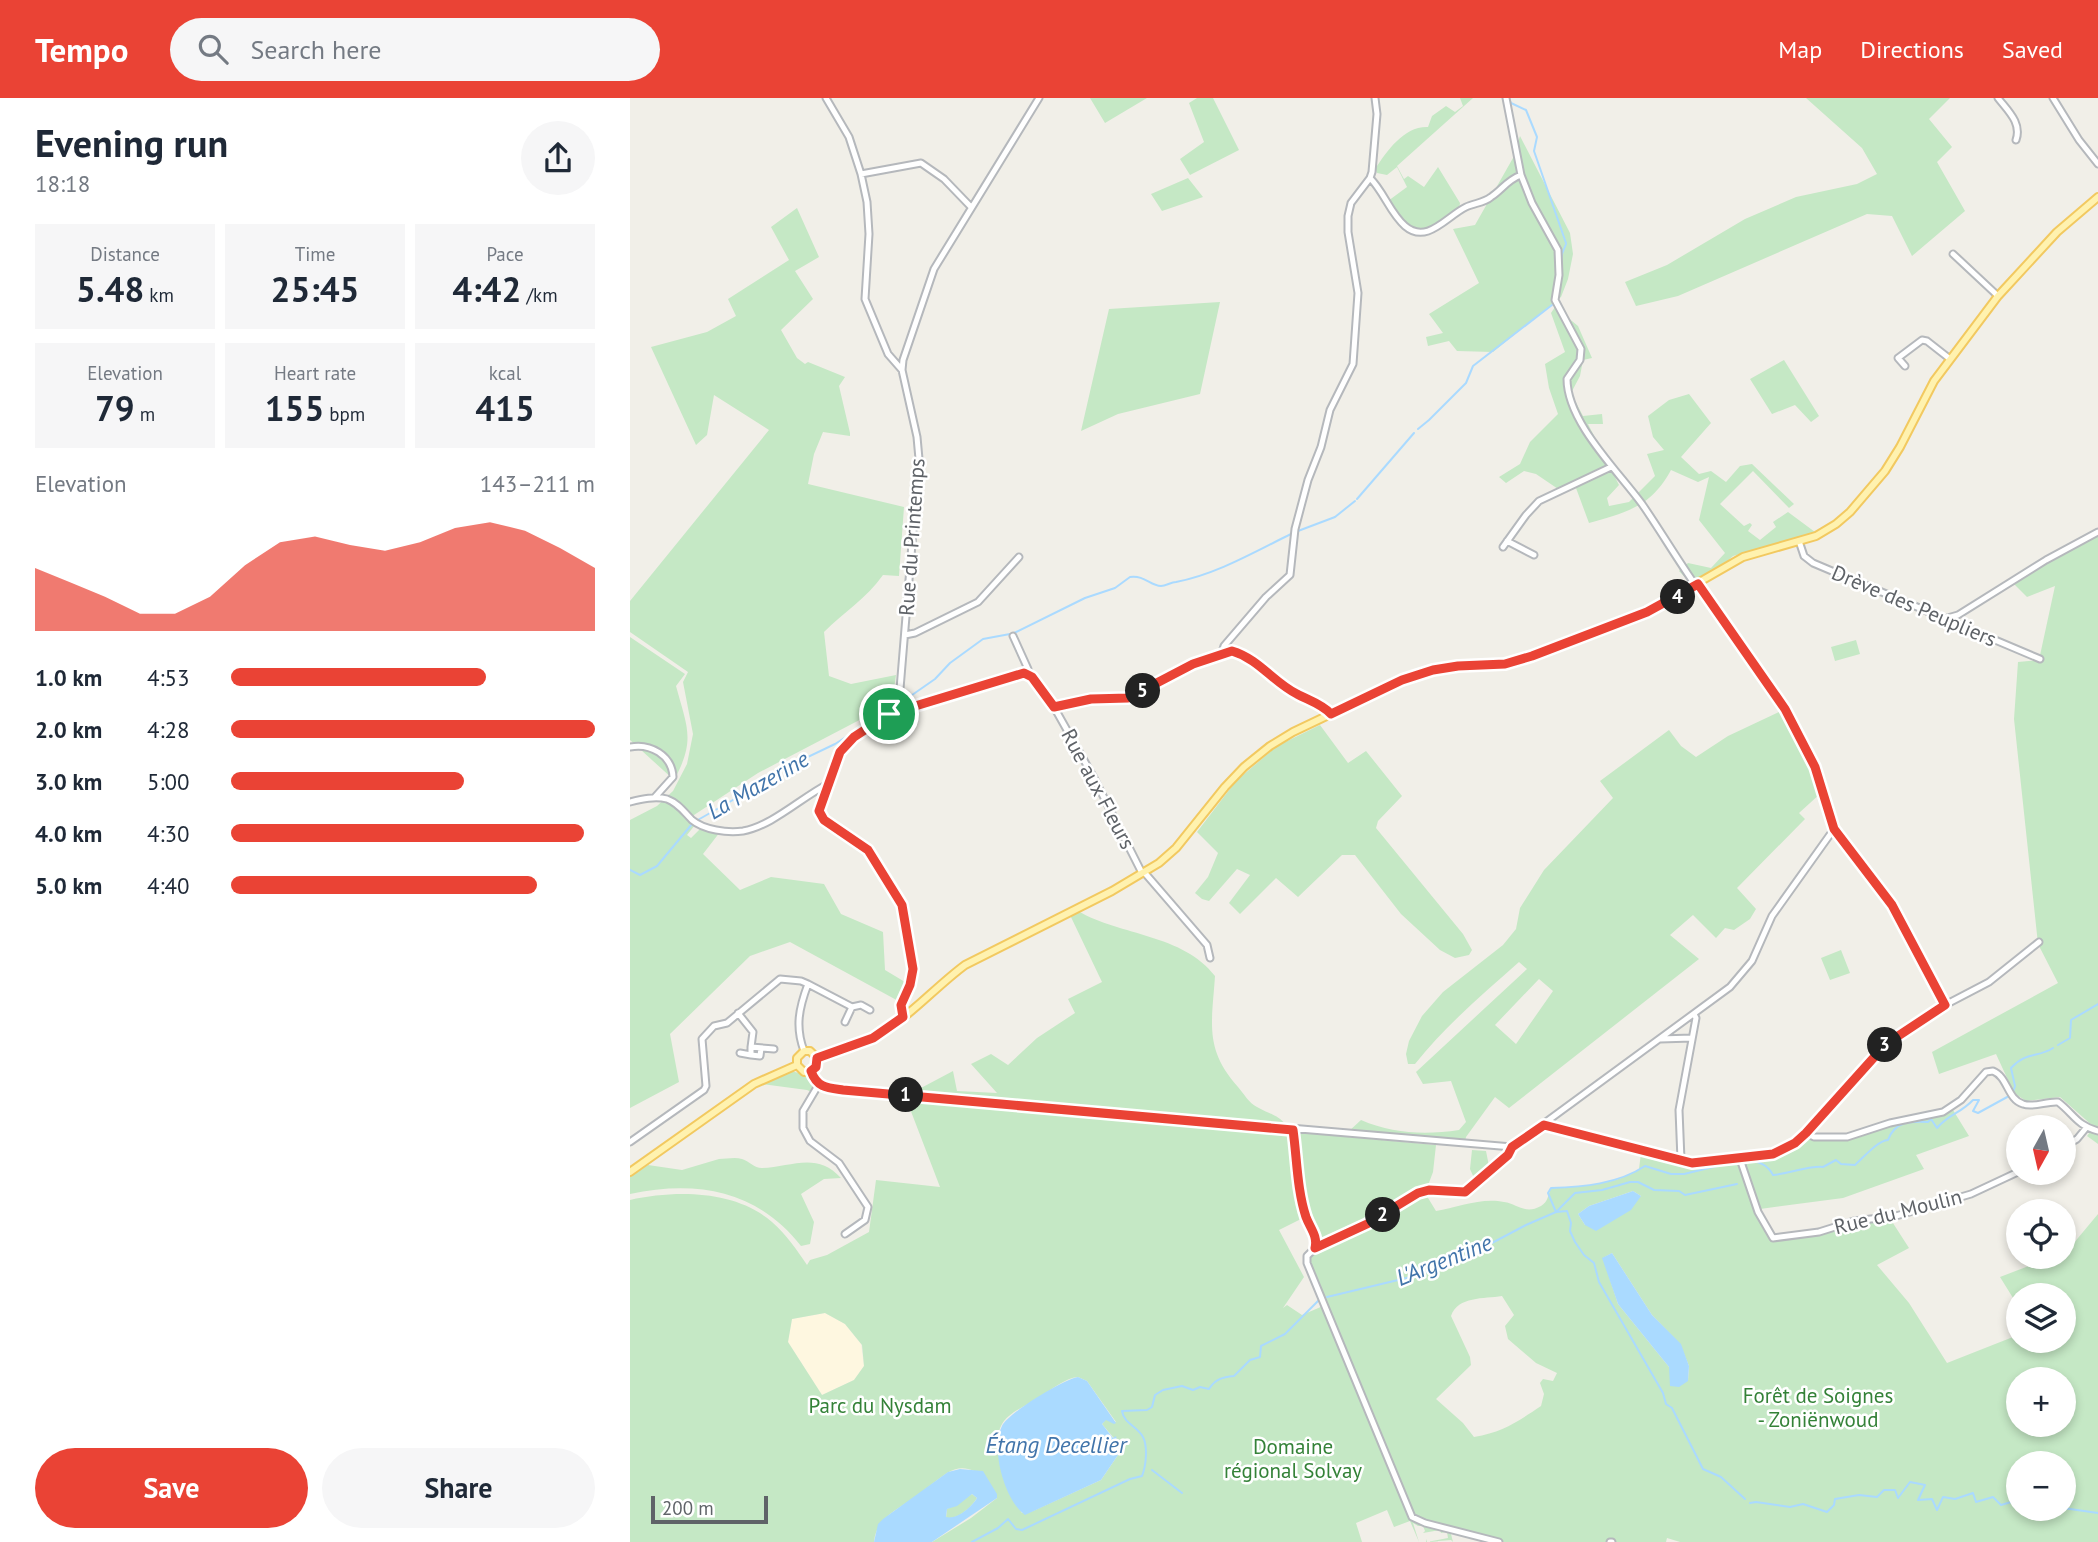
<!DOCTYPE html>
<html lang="en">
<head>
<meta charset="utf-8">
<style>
  :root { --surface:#fff; --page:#f6f6f7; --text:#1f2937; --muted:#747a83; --accent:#ea4335 }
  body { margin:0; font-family:"PT Sans",sans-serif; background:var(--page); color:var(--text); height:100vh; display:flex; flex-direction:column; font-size:26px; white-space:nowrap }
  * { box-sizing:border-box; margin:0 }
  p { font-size:23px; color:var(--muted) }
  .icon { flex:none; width:38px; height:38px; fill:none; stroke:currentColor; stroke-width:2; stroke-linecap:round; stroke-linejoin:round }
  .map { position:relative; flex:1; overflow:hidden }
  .sheet { display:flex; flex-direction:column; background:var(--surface); width:630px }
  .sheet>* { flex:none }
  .needle { width:46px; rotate:188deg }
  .buttons { position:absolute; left:1376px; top:1017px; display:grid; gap:14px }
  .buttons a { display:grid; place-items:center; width:70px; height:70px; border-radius:50%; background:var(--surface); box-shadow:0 4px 10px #0003; font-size:35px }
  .scale { position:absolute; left:21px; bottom:18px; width:117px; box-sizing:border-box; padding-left:7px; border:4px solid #5f6368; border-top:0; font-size:19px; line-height:24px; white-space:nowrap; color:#5f6368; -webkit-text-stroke:5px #fff; paint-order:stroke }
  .pin { position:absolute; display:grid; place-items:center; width:60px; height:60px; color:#fff; margin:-30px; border:4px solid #fff; border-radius:50%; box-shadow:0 2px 7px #0007 }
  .km { position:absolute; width:35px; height:35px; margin:-18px; border-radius:50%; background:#222; color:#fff; font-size:19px; line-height:35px; text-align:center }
  .round { display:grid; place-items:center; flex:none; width:74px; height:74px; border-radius:37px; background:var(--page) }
  .head { display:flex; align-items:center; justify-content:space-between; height:119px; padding:0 35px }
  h1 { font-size:38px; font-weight:800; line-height:52px }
  .metrics { display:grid; grid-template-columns:repeat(3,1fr); gap:10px; height:119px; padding:7px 35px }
  .metrics div { display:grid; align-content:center; border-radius:0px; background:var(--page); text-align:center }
  .metrics b { font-size:35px; font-weight:800 }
  .metrics small { font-size:19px; font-weight:400 }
  .metrics p { font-size:19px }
  .chart { height:196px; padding:14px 35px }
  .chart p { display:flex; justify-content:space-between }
  .chart svg { width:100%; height:126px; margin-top:7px; fill:var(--accent); opacity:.7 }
  .action { display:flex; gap:14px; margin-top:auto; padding:14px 35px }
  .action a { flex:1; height:80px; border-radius:42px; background:var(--accent); color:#fff; font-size:28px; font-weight:800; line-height:80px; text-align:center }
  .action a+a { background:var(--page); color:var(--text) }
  ul { padding:0 35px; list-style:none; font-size:23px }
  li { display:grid; grid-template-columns:112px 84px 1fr; align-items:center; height:52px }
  li i { height:18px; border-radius:9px; background:var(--accent) }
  header { display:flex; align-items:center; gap:42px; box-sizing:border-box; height:98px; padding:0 35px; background:var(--accent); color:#fff }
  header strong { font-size:33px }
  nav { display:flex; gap:38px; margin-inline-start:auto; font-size:24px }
  .search { width:490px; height:63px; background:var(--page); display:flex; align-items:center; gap:18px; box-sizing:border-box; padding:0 24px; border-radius:38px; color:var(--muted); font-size:26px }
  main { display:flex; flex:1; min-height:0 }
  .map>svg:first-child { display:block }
</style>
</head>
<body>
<header>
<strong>Tempo</strong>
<div class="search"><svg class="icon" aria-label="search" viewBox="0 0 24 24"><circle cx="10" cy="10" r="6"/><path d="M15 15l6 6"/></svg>Search here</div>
<nav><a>Map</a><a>Directions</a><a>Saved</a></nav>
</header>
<main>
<section class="sheet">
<div class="head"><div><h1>Evening run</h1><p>18:18</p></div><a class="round"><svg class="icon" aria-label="share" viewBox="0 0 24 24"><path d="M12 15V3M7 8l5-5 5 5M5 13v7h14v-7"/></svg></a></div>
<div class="metrics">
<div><p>Distance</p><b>5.48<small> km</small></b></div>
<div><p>Time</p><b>25:45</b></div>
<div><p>Pace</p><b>4:42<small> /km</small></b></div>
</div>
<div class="metrics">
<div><p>Elevation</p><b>79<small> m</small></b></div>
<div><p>Heart rate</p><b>155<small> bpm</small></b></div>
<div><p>kcal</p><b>415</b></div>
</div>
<div class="chart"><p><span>Elevation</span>143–211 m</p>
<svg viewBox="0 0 160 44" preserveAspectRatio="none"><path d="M0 44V22L10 27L20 32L30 38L40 38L50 32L60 21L70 13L80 11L90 14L100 16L110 13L120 8L130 6L140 9L150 15L160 22V44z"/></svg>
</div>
<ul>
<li><b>1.0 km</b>4:53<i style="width:70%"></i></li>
<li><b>2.0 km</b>4:28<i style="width:100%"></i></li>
<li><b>3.0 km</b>5:00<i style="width:64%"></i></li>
<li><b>4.0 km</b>4:30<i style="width:97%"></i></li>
<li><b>5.0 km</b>4:40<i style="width:84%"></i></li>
</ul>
<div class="action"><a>Save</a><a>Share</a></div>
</section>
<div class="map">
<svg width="1468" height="1444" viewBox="0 0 1468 1444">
  <rect width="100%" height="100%" fill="#f1efe8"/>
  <path fill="#fef7e0" d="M195 1215 215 1226 231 1246 234 1268 224 1282 192 1297 158 1244 162 1221Z"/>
  <path fill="#c5e8c5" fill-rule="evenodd" d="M460 0H517L475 25Z
    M567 0H583L609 52 560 77 550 61 574 44 559 5Z
    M830 0H843L767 68 774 81 778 78 794 89 808 69 830 105 829 111C790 135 790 145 758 103L777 89 767 69 757 77 747 75 745 71C757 53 774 28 798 29L802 18 816 8 825 14 833 8Z
    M1176 0H1320L1299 21 1322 49 1307 64 1335 113 1282 158 1262 118 1237 116 1048 198 1006 208 995 184 1037 167 1115 121 1166 99 1227 86 1247 76 1232 50Z
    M890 38 940 135 943 156 938 181 931 199 863 254 827 253 819 243 798 248 796 239 813 235 799 216 849 185 823 131 845 127 883 60Z
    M558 80 573 99 532 113 521 96Z
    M167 110 189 159 165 173 183 201 151 232 167 260 175 266 178 264 215 279 209 288 220 335V338L193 334 184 356 178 386 274 409 269 478 253 477C236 501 214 514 194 534L199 578 221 586 266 577 262 605 128 675 64 717 61 722 65 727 57 737 61 740 71 730 90 734 73 756 110 792 141 779 194 786 211 816 253 834 255 872 280 887 272 905 160 844 120 858 40 936 49 984 0 1010V722L27 708 43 693 57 666 63 636 53 584 58 574 0 534V503L139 332 84 297 77 337 66 347 21 249 77 234 106 218 98 201 159 162 141 129Z
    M590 204 570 296 488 316 451 333 479 211Z
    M925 209 948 228 962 260 953 262 950 278 941 295 953 318 972 316 973 326H958L989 387 977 400 979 408 999 404 1025 378 1017 356 1034 352 1023 339 1018 318 1039 302 1059 296 1081 325 1051 359 1069 376 1081 373 1096 384 1110 368 1122 366 1164 406 1159 410 1123 373 1090 406 1114 428 1120 425 1122 427 1118 433 1130 442 1146 429 1143 424 1158 414 1185 434 1103 458 1066 491 1049 473 1058 465 1081 470 1095 455 1069 422 1079 379 1068 384 1041 372C1021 409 997 414 959 425L946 390 934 395 906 376 894 373 876 385 869 379 890 366 900 344 928 316 919 290 915 266 935 254 921 215Z
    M1154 262 1189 318 1181 324 1165 307 1142 316 1120 281Z
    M1468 431V1046L1457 1038 1464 1029 1430 999 1396 1003 1384 995 1366 956 1309 976 1302 954 1428 885 1408 846 1384 621 1388 564 1409 562 1425 488 1397 499 1379 481Z
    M0 539 55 576 46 588C57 629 66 642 44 682L0 642Z
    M1226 542 1230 556 1205 563 1201 549Z
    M1153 612 1173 649 1191 695 1169 715 1175 721 1107 790 1126 811 1120 821 1104 832 1095 830 1086 840 1063 817 1040 837 1069 861 879 1010 865 999 836 1039 835 1044 718 1034 731 1022C763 1036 796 1037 829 1032L836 1024 821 983 793 986 786 974 897 871 889 864C852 897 815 928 785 966H778L776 956 779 943 792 918 813 894 873 847 886 831 890 810 914 772 983 700 970 683 1039 632 1051 648 1066 659 1098 638ZM909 881 923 893 886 946 865 927Z
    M690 627 718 665 736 653 772 698 748 723 746 730 833 836 842 852 839 857 825 860 810 852 771 816 725 757H712L668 799 646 780 610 816 599 805 620 777 607 771 579 803 572 801 565 795 578 779 588 755 567 734 606 683 647 648Z
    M448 813C491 838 553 836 585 878 582 925 574 951 608 989 614 996 619 1005 627 1009 645 1019 653 1017 662 1039L675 1119 649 1132 674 1179 653 1210 657 1207 672 1217 693 1208 723 1270 680 1164 679 1157 748 1123 795 1095 806 1113C827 1109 853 1099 874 1104 888 1106 895 1117 911 1108 918 1104 918 1097 921 1090 947 1089 988 1087 1009 1071L1011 1055 1062 1066H1094L1109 1063 1125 1112 1141 1141 1224 1125 1261 1122 1279 1150 1247 1167 1279 1205 1317 1265 1388 1237V1242H1433V1197H1388V1208L1370 1179 1422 1159 1433 1158V1154L1438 1152 1468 1116V1444H1050L1037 1440 1036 1444H874L784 1418 762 1367 758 1370 780 1422 821 1436 823 1444 821 1442 796 1444V1441L797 1444 818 1440 817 1434 811 1435 810 1432 793 1435 795 1433 793 1428H788L783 1425 789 1444 780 1423 764 1429 757 1412 726 1425 732 1444H302L341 1420 367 1400C361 1380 338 1361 317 1375 305 1383 294 1393 282 1401 265 1413 246 1421 244 1444H0V1102C46 1092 105 1092 142 1124 156 1136 167 1152 177 1167L180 1162 197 1157 239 1134 246 1082 310 1089 277 1003 190 993 186 996 177 992 132 986 160 973 174 976 195 992 277 1000 278 993 291 990 323 973 327 993 367 995 341 966 361 956 378 967 407 940 445 915 438 901 472 884 440 817ZM1003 1093 1011 1098 955 1127 948 1116 959 1108ZM982 1155 1022 1217 1050 1246 1059 1268 1058 1283 1039 1269 988 1206 973 1160ZM872 1198 884 1217 875 1228 878 1241 906 1265 927 1275 923 1283 913 1281 910 1285 914 1296 911 1308C887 1324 873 1334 844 1339L833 1325 806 1301 841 1267 840 1259 821 1218C828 1198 854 1201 872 1198ZM195 1215 215 1226 232 1247 234 1268 224 1282 192 1297 158 1244 162 1221ZM448 1279 457 1283 486 1324 476 1321 472 1326 488 1345 490 1354 471 1382 403 1413 392 1415C378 1396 357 1345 374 1323 382 1313 399 1306 410 1299 421 1292 435 1280 448 1279ZM1388 1281H1433V1326H1388ZM1388 1365H1433V1410H1388Z
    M1211 852 1220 875 1200 882 1191 860Z
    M1323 1012 1339 1038 1286 1057 1294 1071 1213 1100 1130 1111 1114 1063 1143 1057 1176 1037C1209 1050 1237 1033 1268 1025 1287 1020 1306 1020 1323 1012Z
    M664 1034 806 1047 803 1074 797 1090 746 1119 691 1145 677 1115Z
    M842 1052 856 1053 859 1068 844 1080 840 1071Z
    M89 1061C96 1061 105 1059 112 1061 119 1063 124 1070 132 1070 161 1069 187 1053 211 1080L194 1081 171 1096 184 1124 180 1146 171 1148C127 1092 67 1082 0 1096V1079L18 1067 52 1072Z
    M342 1396 347 1400C341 1410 327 1422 316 1420L317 1411Z"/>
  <path fill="#aadaff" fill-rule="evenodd" d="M1003 1093 1011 1098 1001 1112 966 1133 955 1127 948 1116 959 1108Z
    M982 1155 1022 1217 1051 1246 1059 1268 1058 1283 1049 1289 1040 1288 1039 1269 988 1206 972 1160Z
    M448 1279 457 1283 486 1325 484 1326 476 1322 472 1326 483 1340 486 1338 490 1354 471 1382 395 1417C375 1403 360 1351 372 1328 378 1315 434 1281 448 1279Z
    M330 1371 353 1373 367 1396V1400L302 1444H244L248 1426 253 1421 318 1374ZM342 1396 347 1400C341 1410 326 1422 316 1419L317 1411 327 1408Z"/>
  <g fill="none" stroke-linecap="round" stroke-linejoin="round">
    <path stroke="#aadaff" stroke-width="2" d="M879 0 881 5 896 12 907 39 904 53 936 145
      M931 168 932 156 936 146
      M788 331 799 322 836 285 843 268 922 207
      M727 401 784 335
      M668 433 705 419 725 403
      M384 535 455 500 485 490 500 479C515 477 520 488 531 488 536 488 541 484 546 484 587 476 624 454 661 436
      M272 604 305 581 320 565 353 541 380 536
      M66 723 124 690 136 679 205 646 260 611
      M0 772 10 777 27 768 62 726
      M1428 947 1440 940 1441 922 1468 906
      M1383 994 1385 988 1381 970C1397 953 1408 960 1423 950
      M1108 1063 1054 1076H1041L1015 1068C988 1086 953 1089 921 1090L918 1095 926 1114 937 1113 941 1125 940 1133 945 1144 954 1157 964 1165 969 1184 1033 1295 1036 1306 1042 1310 1073 1371 1091 1379 1115 1401
      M1114 1063C1127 1062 1137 1066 1143 1077 1156 1076 1182 1067 1193 1069L1206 1062 1211 1066 1225 1067C1234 1059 1247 1043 1258 1042 1265 1023 1280 1023 1298 1024L1301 1021 1307 1030C1319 1016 1331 1015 1343 1002H1349L1343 1013 1348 1015 1379 998
      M697 1199 789 1177 843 1155 896 1127 926 1114 945 1095 972 1092 1000 1084H1008L1024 1092 1049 1093 1055 1097 1107 1086
      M522 1372 552 1395
      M1120 1405 1126 1404 1160 1409 1173 1406 1197 1414 1204 1407 1205 1401 1229 1397 1247 1399 1254 1392H1265L1268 1400 1280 1384 1295 1387 1288 1402 1302 1401 1307 1412 1313 1399 1325 1401 1343 1395 1346 1404 1363 1399 1371 1407 1388 1402
      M1433 1410 1468 1415
      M342 1444 368 1430 378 1421 386 1431 392 1432 500 1381 512 1378C516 1368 518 1349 513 1339 507 1328 494 1326 492 1313L517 1312 522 1309 525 1297 533 1292 552 1288 563 1292 570 1289 579 1291C585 1281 593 1279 604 1278L620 1262 630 1259 631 1248 655 1236 689 1202"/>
    <defs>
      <path id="minor" d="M196 0 219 39 231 76 237 104 239 136 235 201 258 256 272 272
        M876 0 891 77 902 105 928 152 929 177 925 202 951 251 950 262 937 281C937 324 988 373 1012 406 1030 432 1047 461 1066 488
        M1368 0C1378 13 1392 25 1386 42
        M1423 0 1449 42 1468 66
        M231 76 291 65 314 81 341 109
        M740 80C754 94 760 115 775 128 797 147 817 118 836 109 844 105 854 105 861 99 872 92 877 82 891 77
        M1323 156 1368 198
        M1275 268 1268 260 1292 242 1297 243 1320 261
        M877 443 904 457
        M1169 443 1174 458 1183 465 1410 561
        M873 449 896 417 909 403 981 369
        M1068 487 1155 611 1176 648 1185 669 1204 731 1262 807 1315 907
        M1314 521 1328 517 1416 462 1468 434
        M275 537 285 535 348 504 389 459
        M383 538 398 571V575L424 609 464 680 512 775
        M592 554 594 548 636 499 660 477 665 431 678 382 691 349 700 312 723 266 728 195 718 134V118L721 105 740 80 742 74 747 16 745 0
        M424 609 461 601 498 600 563 566 602 553C629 560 643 584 667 596 678 602 693 606 701 616
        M260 616 398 575
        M0 649C20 645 42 657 43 679L25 699
        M0 704C12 701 25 698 37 701 48 705 54 714 62 722 74 732 97 735 113 733 142 728 172 699 198 686
        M514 774 577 847 580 860
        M178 886 222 909 231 907 240 912
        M108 915 123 934 121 949 144 951
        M273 919 271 907 280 887 283 871 274 812 238 752 194 722 189 713 213 648 259 616 269 603 289 361 287 339 272 272 273 262 304 171 409 0
        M215 924 222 909
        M1030 941 1062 940
        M121 949V957L130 958 131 950
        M110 955 121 957
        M181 973C187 990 198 990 213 992L882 1049
        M189 986 173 1013V1030L180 1043 209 1065 238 1109 235 1122 215 1136
        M914 1027 1062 1065 1143 1056 1165 1045 1176 1035 1256 946 1315 907 1359 884 1409 844
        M663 1032C667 1060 667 1092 676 1119 680 1130 688 1138 685 1150
        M1176 1035 1184 1039H1217L1260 1025 1313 1014 1331 1002 1356 974 1363 973C1378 979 1377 1001 1393 1006 1404 1010 1416 1003 1428 1004 1444 1016 1446 1027 1468 1033
        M0 1044 74 992 76 988 72 941 84 928 97 925 150 881 171 883 178 886C169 910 165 929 174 953
        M1433 1049 1447 1041 1456 1030
        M1110 1061 1128 1114 1143 1140 1189 1134 1224 1123 1266 1118 1341 1096 1388 1074
        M1051 1062 1049 1012 1066 920 1064 916
        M869 1444 795 1425 782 1419 677 1165V1158L685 1150 737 1126 788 1095 799 1092 830 1095 838 1092 878 1057 882 1049 1100 889 1122 863 1142 818 1204 731
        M980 1444H982"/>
      <path id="major" d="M187 960C212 953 237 945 258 931 286 912 308 887 335 867L482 793 529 765 546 750 595 689 614 669 640 648 663 634 772 582 802 572 828 568 875 566 904 558 1017 514 1113 459 1186 438 1206 426 1220 414 1255 373 1270 349 1304 283 1368 198 1427 134 1468 99
        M167 967 174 974 181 973 188 966 187 960
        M167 967V960L174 953H180L187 960
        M0 1074 124 986 167 967"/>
    </defs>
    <use href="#minor" stroke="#b5b8bc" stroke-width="9"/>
    <use href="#major" stroke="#f2c960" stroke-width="10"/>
    <use href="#minor" stroke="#fff" stroke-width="5"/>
    <use href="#major" stroke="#fff2af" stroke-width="6"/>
  </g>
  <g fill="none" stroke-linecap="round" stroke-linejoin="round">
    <defs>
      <path id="route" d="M1068 486 1155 611 1185 669 1204 731 1262 807 1315 907 1256 946 1176 1035 1165 1045 1143 1056 1062 1065 914 1027 882 1049 878 1057 835 1094 799 1092 788 1095 737 1126 685 1150C688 1138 680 1130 676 1119 667 1092 667 1060 663 1032L213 992C198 990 187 990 181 973L186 969 187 960 243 940 273 919 271 907 280 887 283 871 272 807 238 752 194 722 189 713 210 654 224 639 259 616 394 575 402 579 424 609 461 601 498 600 563 566 602 553C629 561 643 584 667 596 678 602 692 606 701 616L772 582 803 572 828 568 875 566 902 558 1017 514Z"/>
    </defs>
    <use href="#route" stroke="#fff" stroke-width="14"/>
    <use href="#route" stroke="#ea4335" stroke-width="9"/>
  </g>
  <g text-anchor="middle" stroke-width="5" stroke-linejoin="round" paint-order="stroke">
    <g font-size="21" fill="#5f6368" stroke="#fff">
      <text transform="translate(282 439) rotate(-86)" y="7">Rue du Printemps</text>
      <text transform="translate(1284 508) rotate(23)" y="7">Drève des Peupliers</text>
      <text transform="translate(468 691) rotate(62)" y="7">Rue aux Fleurs</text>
      <text transform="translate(1268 1114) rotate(-14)" y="7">Rue du Moulin</text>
    </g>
    <g font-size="21" fill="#348238" stroke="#fff">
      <text x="1188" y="1305">Forêt de Soignes<tspan x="1188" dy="24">- Zoniënwoud</tspan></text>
      <text x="250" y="1315">Parc du Nysdam</text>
      <text x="663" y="1356">Domaine<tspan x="663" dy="24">régional Solvay</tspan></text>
    </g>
    <g font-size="23" font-style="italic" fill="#4174aa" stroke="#fff">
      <text transform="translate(128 687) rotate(-30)" y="8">La Mazerine</text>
      <text transform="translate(814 1162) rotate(-22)" y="8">L'Argentine</text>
      <text x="426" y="1355">Étang Decellier</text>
    </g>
  </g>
</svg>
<div class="buttons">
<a><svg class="needle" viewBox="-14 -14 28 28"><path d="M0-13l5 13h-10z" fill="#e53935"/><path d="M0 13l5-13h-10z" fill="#747a83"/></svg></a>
<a><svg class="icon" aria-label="locate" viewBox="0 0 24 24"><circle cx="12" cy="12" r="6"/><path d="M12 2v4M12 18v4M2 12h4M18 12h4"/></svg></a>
<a><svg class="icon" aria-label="layers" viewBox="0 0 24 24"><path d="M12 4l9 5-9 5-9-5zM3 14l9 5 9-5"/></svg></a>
<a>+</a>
<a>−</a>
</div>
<div class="scale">200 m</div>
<div class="pin" style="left:259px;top:616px;background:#1e9e55"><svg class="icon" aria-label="arrive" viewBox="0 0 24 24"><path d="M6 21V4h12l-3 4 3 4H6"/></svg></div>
<b class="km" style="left:276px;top:997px">1</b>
<b class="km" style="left:753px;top:1117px">2</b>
<b class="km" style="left:1255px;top:947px">3</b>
<b class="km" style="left:1048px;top:499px">4</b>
<b class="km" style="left:513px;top:593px">5</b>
</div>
</main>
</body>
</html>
